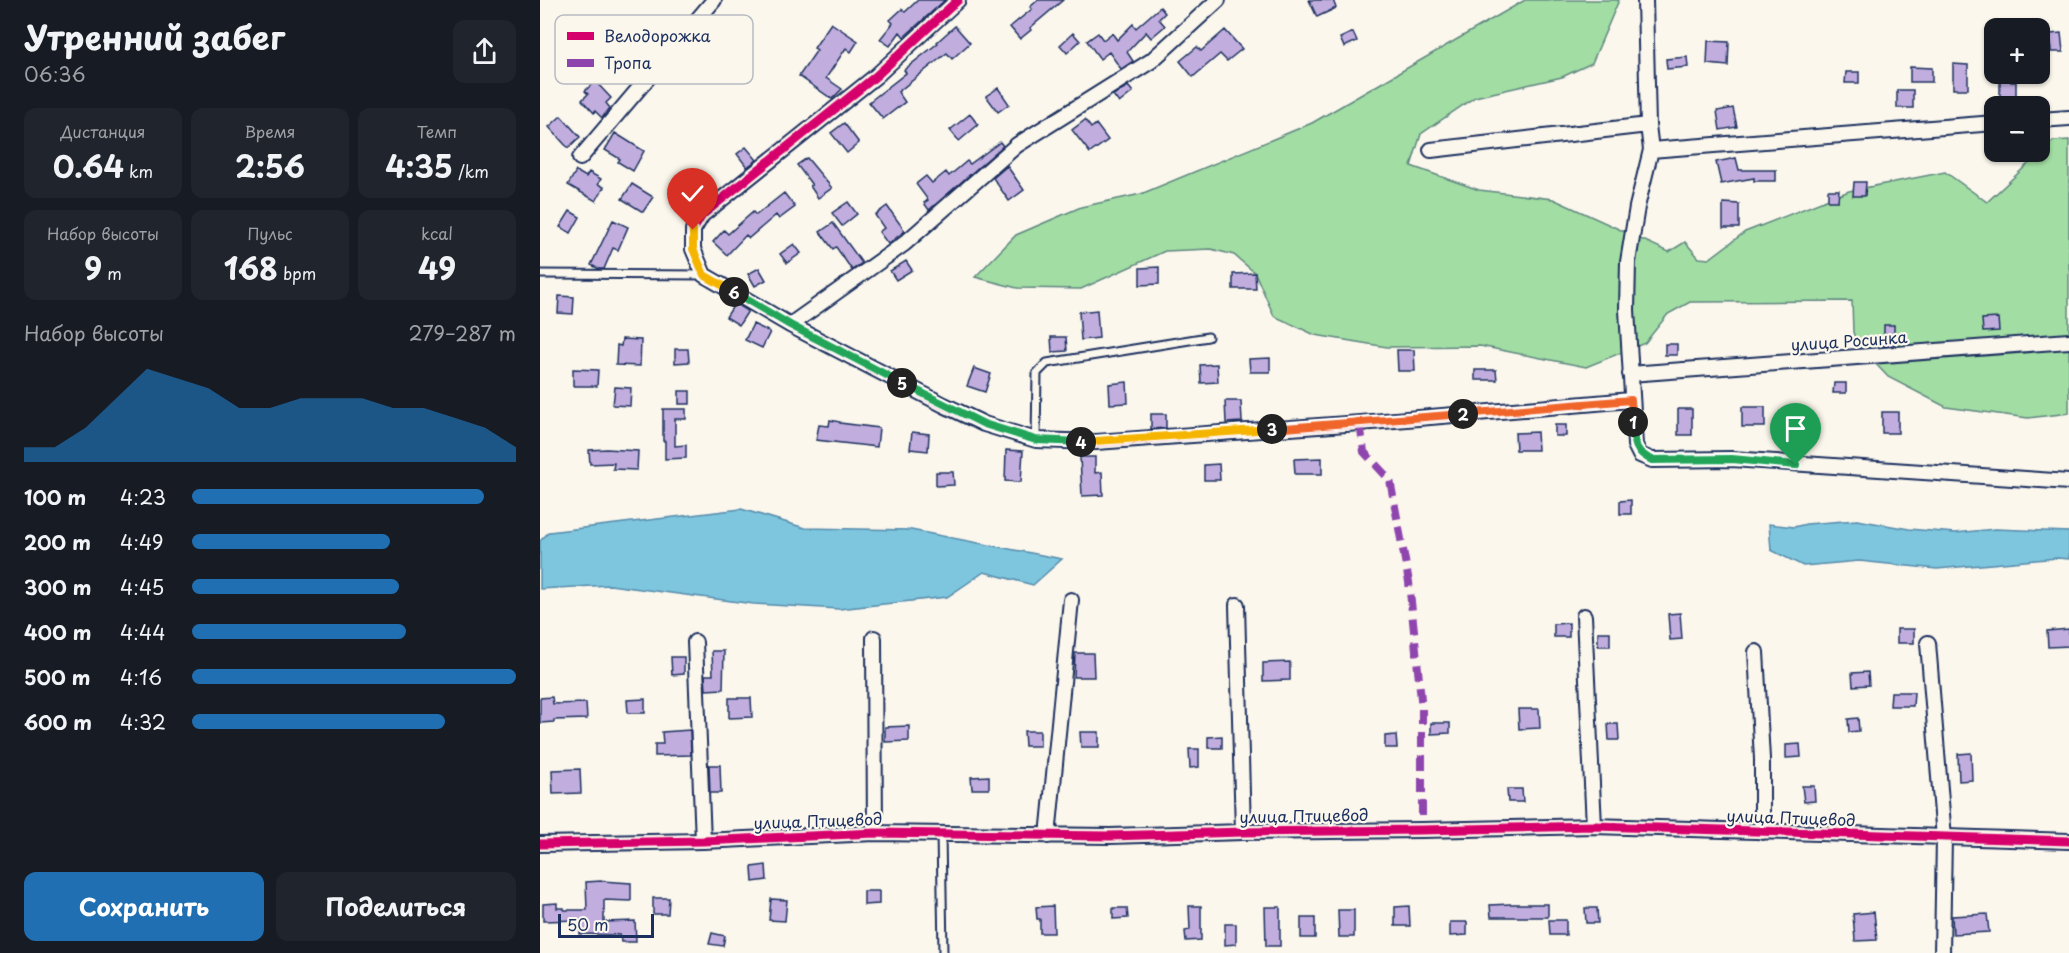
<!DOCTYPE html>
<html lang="ru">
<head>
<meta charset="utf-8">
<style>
  :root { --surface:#171b24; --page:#20242c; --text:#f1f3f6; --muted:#9ea1a6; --accent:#1f6fb2 }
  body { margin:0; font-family:"Playpen Sans",sans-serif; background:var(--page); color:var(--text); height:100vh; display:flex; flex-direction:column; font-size:22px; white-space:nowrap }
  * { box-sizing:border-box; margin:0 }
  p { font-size:20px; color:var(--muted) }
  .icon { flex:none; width:33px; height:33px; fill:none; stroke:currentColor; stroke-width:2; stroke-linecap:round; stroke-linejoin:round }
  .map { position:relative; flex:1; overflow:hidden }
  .panel { display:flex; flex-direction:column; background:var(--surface); width:540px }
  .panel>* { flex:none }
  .fabs { position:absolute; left:1444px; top:18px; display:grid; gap:12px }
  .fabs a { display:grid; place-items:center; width:66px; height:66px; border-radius:12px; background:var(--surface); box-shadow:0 2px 4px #0004; font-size:30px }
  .scale { position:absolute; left:18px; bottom:15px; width:96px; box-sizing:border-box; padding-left:6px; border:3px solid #1b2f5e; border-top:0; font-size:16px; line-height:21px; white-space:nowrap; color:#1b2f5e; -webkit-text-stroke:4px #fbf7ec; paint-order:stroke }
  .pin { position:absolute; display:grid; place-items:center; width:51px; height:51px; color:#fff; margin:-62px -26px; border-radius:50% 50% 50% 0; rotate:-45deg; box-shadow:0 0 6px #0007 }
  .pin .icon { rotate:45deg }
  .km { position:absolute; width:30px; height:30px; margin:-15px; border-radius:50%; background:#222; color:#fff; font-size:16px; line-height:30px; text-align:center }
  .round { display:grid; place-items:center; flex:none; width:63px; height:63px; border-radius:12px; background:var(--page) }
  .headline { display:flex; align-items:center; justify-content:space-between; height:102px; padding:0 24px }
  h1 { font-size:33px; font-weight:700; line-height:45px }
  .figures { display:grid; grid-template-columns:repeat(3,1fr); gap:9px; height:102px; padding:6px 24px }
  .figures div { display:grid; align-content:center; border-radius:12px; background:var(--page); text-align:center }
  .figures b { font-size:30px; font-weight:700 }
  .figures small { font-size:16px; font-weight:400 }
  .figures p { font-size:16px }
  .chart { height:168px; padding:12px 24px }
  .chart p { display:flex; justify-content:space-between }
  .chart svg { width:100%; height:108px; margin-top:6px; fill:var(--accent); opacity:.7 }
  .cta { display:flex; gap:12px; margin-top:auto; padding:12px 24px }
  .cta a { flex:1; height:69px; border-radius:12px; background:var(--accent); color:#fff; font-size:24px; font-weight:700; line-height:69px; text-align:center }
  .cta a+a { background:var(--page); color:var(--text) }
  ul { padding:0 24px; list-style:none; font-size:20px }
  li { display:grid; grid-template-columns:96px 72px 1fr; align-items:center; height:45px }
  li i { height:15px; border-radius:8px; background:var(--accent) }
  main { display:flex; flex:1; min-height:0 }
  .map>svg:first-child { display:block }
</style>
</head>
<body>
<main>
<section class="panel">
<div class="headline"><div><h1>Утренний забег</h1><p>06:36</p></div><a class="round"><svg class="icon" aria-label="share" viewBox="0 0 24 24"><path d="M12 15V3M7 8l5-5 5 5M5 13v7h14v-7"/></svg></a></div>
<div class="figures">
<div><p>Дистанция</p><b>0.64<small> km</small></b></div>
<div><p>Время</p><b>2:56</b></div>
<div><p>Темп</p><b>4:35<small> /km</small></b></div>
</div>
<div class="figures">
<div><p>Набор высоты</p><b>9<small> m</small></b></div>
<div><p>Пульс</p><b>168<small> bpm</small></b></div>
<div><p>kcal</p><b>49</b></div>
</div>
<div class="chart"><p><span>Набор высоты</span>279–287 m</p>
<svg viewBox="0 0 160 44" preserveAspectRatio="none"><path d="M0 44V38L10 38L20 30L30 18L40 6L50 10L60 14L70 22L80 22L90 18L100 18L110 18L120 22L130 22L140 26L150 30L160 38V44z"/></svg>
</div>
<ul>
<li><b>100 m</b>4:23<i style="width:90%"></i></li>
<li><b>200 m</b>4:49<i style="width:61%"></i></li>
<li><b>300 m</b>4:45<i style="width:64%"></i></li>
<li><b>400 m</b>4:44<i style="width:66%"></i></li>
<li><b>500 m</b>4:16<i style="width:100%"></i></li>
<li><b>600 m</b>4:32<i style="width:78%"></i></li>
</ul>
<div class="cta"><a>Сохранить</a><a>Поделиться</a></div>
</section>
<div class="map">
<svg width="1529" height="953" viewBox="0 0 1529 953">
  <rect width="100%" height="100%" fill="#fbf7ec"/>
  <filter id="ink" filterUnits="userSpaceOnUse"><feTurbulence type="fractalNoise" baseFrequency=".0167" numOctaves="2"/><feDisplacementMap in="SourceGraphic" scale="12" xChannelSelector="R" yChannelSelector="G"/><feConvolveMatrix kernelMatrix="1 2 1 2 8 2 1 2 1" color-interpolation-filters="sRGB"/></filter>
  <g filter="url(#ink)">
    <path fill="#a2dda3" stroke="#5e8680" stroke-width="1.5" d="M985 0H1079L1052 63 1022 77 935 97 881 134 871 166 939 190 1013 199 1129 252 1145 242 1159 258 1169 259 1205 232 1309 191 1405 172 1447 202 1513 141 1529 140V413L1488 418 1406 407 1348 377 1317 344 1313 332 1312 301 1150 302 1128 314 1105 343 1046 367 940 346 847 347 775 335 734 316 715 273 694 255 671 249 625 251 541 289 477 288 435 277 476 235 541 207 601 194 772 123Z"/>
    <path fill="#7dc6de" stroke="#568aab" stroke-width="1.5" d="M201 509 265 528 371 530 522 559 493 585 444 572 407 597 299 609 214 604 70 585 0 589V541L9 532Z
      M1317 520 1369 529 1415 533 1455 529 1529 532V559L1517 558 1397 569 1319 561 1263 566 1231 550 1229 524 1254 527 1266 524Z"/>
    <path fill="#c1aede" stroke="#1b2f5e" stroke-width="1.5" d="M378 0H405L364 37 360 32 350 46 340 39 353 23 350 20 362 9 365 12Z
      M498 0H523L490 28 491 30 480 39 470 27 492 9 490 7Z
      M769 0H793L796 8 777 17Z
      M620 7 625 13 619 19 625 26 611 38 606 32 587 52 593 61 581 69 569 52 560 59 547 41 558 33 563 40 572 33 577 40 593 24 596 28Z
      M291 23 318 41 311 52 306 48 286 78 302 89 292 99 259 76 277 50 274 48Z
      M415 26 430 43 412 59 407 53 358 92 365 102 343 119 329 102 366 73 364 70 398 43 397 42Z
      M685 30 702 49 687 61 680 54 653 77 640 61 657 47 661 51Z
      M813 32 817 41 804 47 800 38Z
      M533 33 540 41 527 53 520 45Z
      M1521 33 1523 52H1511L1510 34Z
      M1168 41 1189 42 1188 66 1167 64Z
      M1147 57 1148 67 1127 69 1126 59Z
      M1413 64 1428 65V89H1413Z
      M1370 67 1392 68V82H1370Z
      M1306 72H1319V83H1305Z
      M1460 74H1471V82H1476V103H1460Z
      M55 81 71 98 66 103 70 108 62 118 55 111 54 113 42 100 48 94 45 91Z
      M588 86 593 92 579 103 573 95Z
      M458 88 469 104 458 112 446 96Z
      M1357 90H1373V108H1357Z
      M1193 108 1197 127 1180 130 1177 111Z
      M430 114 438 125 419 141 410 130Z
      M21 116 40 137 28 148 9 127Z
      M545 120 551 128 556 124 568 140 550 153 532 130Z
      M304 123 319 143 307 153 291 133Z
      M75 133 104 151 93 171 78 162 80 159 65 150Z
      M460 142 463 146 389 210 384 203 388 200 376 184 386 176 392 183 406 172 409 176 427 161 430 164Z
      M206 147 217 160 207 167 197 154Z
      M267 158 292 188 278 198 270 186 272 185 257 165Z
      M1196 158 1199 170H1236V181H1214V178L1181 184 1176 162Z
      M467 166 484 190 469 201 453 178Z
      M36 171 46 177 49 172 61 179 58 184 64 187 56 201 28 185Z
      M1314 182H1326L1325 196H1313Z
      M92 184 113 197 103 212 82 199Z
      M1288 190H1299L1298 201H1288Z
      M244 193 255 207 239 219 236 215 209 238 206 235 187 255 173 242 184 230 188 234 213 212 216 215Z
      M308 202 317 214 302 226 292 213Z
      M1183 203 1199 204V228H1183Z
      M347 206 365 231 348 244 339 232 344 228 335 215Z
      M30 211 40 217 31 233 20 227Z
      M73 220 88 227 78 250 73 248 64 269H59L51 265Z
      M293 223 322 263 312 270 296 247 293 249 280 232Z
      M254 244 261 253 247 263 240 254Z
      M366 261 372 270 356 280 350 271Z
      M619 267V284L600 285V268Z
      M219 268 226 280 215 286 208 274Z
      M715 273 716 289H693V274Z
      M19 296 34 297 33 314 18 313Z
      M195 303 208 311 199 325 186 317Z
      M557 310 559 338 541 340 539 312Z
      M1458 318 1459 331 1443 332 1442 319Z
      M213 324 230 332 222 348 205 340Z
      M1344 325H1354V345L1344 346Z
      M511 337H526L527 351 512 352Z
      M82 339 101 340 100 366 76 365 77 345 81 346Z
      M1125 344H1137V355H1125Z
      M135 349H148L149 362 135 363Z
      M857 350H874L875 371H858Z
      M730 358V372H710L709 359Z
      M677 364 678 382 661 383 660 365Z
      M434 368 451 374 445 392 427 386Z
      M33 369 58 370 57 386H33Z
      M935 370H956L957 380H935Z
      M587 382 588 403 570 404 569 384Z
      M1294 383H1306V393H1293Z
      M75 387 91 388 90 406 73 405Z
      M139 391H150V404H139Z
      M685 401H701L702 422 686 423Z
      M1202 407H1225V427H1202Z
      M123 409H146V419H135V446L146 445V458L125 459V441H123Z
      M1138 409H1152V435H1138Z
      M1342 412H1358V433H1342Z
      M611 414H626V428L611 429Z
      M290 420 300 422V423L339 428 337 447 276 440 279 425 289 426Z
      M1015 425H1026V436H1015Z
      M372 432 389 434 388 451 370 449Z
      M997 432 998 450H976L975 433Z
      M67 449 98 451 97 470 73 469 74 463 50 464 49 450Z
      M466 450 483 451 481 482 465 481Z
      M540 457H555V473L562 472 563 495 542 496Z
      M782 458V474H755L754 459Z
      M679 464 680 480H664V465Z
      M396 472H413L414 485 396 486Z
      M1091 500V514H1080V501Z
      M1140 613 1142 639 1130 640 1128 614Z
      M1029 623V637H1014V624Z
      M1357 629H1374V643H1357Z
      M1529 629V646L1508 647 1507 631Z
      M1058 632H1070V646H1058Z
      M172 651H184L183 689 166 690 165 675H173Z
      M535 653H553L554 677H534Z
      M131 657H144V674L132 675Z
      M750 662V680L723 681V663Z
      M1328 672 1329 685 1313 686 1312 673Z
      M1351 692H1374L1373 706H1350Z
      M12 697 13 704 46 703 47 719 14 720V722L0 723V698Z
      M189 698H211L212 717 189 718Z
      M105 699V713H88L87 700Z
      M978 709H999L1000 728 979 729Z
      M1318 718 1319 731 1309 732 1308 719Z
      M891 723H910V733L891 734Z
      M1068 724H1078L1079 740H1069Z
      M369 726V741L345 742V727Z
      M150 730 151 755 115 756V744H123L122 732Z
      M484 731H500V746H485Z
      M540 732H559V747H541Z
      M856 735 857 748H845V736Z
      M682 736V748H668V737Z
      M1260 744 1261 757 1246 758V745Z
      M649 749H659V767L650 768Z
      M1431 753 1432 780 1419 781 1418 754Z
      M169 765H180L181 793H170Z
      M40 769 41 793 13 794 12 770Z
      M449 776V789H432L431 777Z
      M1262 786H1274L1275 801 1264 802Z
      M967 789H982L983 802H968Z
      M226 865 227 880 213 882 212 867Z
      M61 881 91 883V901L64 900V922L95 921 96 942H81L80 935 40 934V920L3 921V904L17 903V908H24V910H47L46 882Z
      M324 891H339V904L324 905Z
      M113 898H129L128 914H113Z
      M231 899 247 900 245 921 229 920Z
      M971 904H1008V917H951L950 905Z
      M513 906 514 933H500V919H497L496 907Z
      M649 906H661V940L646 941 645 931 650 930Z
      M869 906 870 926H855V907Z
      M725 907H740V946H726Z
      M573 908H587L588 918 573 919Z
      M1045 908H1057L1058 923H1046Z
      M798 910H814V937H799Z
      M1334 912 1337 940 1315 941 1313 914Z
      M1447 914 1449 932 1413 934 1412 916Z
      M761 918H775V938H761Z
      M1009 920H1026V935H1010Z
      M910 922H927V935L910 936Z
      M685 924H696V944L685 945Z
      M172 933 185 936 183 946 169 944Z"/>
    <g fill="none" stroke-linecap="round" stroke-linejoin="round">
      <defs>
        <path id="lane" d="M0 274 164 275
          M496 440 497 373 507 363 668 337
          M401 833 403 953"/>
        <path id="street" d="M418 0 336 76 162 215 153 230V249L164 275 250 325 404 405 444 424 496 440 556 442 820 423 1091 400
          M1105 0 1108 125 1111 150 1097 207 1088 262 1087 310 1095 445 1100 455 1112 460 1192 459 1529 482
          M1500 120 1529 118
          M891 150 1108 125
          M1111 150 1455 123
          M40 158 174 0
          M250 325 364 244 477 145 611 61 678 0
          M1090 374 1529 341
          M697 605 703 832
          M1044 616 1054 826
          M334 638 335 833
          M155 642 163 841
          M1388 643 1404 838 1402 953
          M1216 652 1222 759V832
          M508 836 531 600
          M0 844 163 841 335 833 570 836 703 832 882 830 1054 826 1529 841"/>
      </defs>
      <use href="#lane" stroke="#1b2f5e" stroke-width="11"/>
      <use href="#street" stroke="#1b2f5e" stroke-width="18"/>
      <use href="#lane" stroke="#fbf7ec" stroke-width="7"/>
      <use href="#street" stroke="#fbf7ec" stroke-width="14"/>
      <path stroke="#8e44ad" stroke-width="8" stroke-dasharray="15 8" stroke-linecap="butt" d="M820 423 824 452 850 480 869 582 882 709V830"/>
      <defs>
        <path id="cycleway" d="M418 0 336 76 162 215 153 230V249L164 275 250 325 404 405 444 424 496 440 556 442 820 423 1091 400
          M0 844 163 841 335 833 570 836 703 832 882 830 1054 826 1529 841"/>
      </defs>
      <use href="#cycleway" stroke="#fbf7ec" stroke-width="13"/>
      <use href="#cycleway" stroke="#d6006c" stroke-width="9"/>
    </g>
  </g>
  <g fill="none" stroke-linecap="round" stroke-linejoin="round" filter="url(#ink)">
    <defs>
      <path id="split-1" d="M1093 422C1095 441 1092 451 1112 460L1192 459 1256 465"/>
      <path id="split-2" d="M923 414 1091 400 1093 422"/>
      <path id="split-3" d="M732 429 923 414"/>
      <path id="split-4" d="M541 442 732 429"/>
      <path id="split-5" d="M362 383 444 424 496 440 541 442"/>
      <path id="split-6" d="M194 292 250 325 362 383"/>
      <path id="split-7" d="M153 230V249L164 275 194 292"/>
    </defs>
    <use href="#split-1" stroke="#fff" stroke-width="12"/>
    <use href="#split-2" stroke="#fff" stroke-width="12"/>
    <use href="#split-3" stroke="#fff" stroke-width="12"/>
    <use href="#split-4" stroke="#fff" stroke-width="12"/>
    <use href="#split-5" stroke="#fff" stroke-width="12"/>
    <use href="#split-6" stroke="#fff" stroke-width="12"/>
    <use href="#split-7" stroke="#fff" stroke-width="12"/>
    <use href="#split-1" stroke="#22a559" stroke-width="8"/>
    <use href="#split-2" stroke="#f0652b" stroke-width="8"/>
    <use href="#split-3" stroke="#f0652b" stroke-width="8"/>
    <use href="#split-4" stroke="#f5b400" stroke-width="8"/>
    <use href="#split-5" stroke="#22a559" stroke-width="8"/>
    <use href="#split-6" stroke="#22a559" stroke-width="8"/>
    <use href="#split-7" stroke="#f5b400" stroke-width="8"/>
  </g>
  <g text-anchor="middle" stroke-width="4.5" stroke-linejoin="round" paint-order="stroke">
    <g font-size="16" fill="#1b2f5e" stroke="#fbf7ec">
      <text transform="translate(1309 341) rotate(-4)" y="6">улица Росинка</text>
      <text transform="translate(764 816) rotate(-1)" y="6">улица Птицевод</text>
      <text transform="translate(1251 818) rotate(2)" y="6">улица Птицевод</text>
      <text transform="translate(278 821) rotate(-2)" y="6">улица Птицевод</text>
    </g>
  </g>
  <rect x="15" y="15" width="198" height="69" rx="9" fill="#fbf7ec" stroke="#b8bbc1" stroke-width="1.5"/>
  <rect x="27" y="32" width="27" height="8" fill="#d6006c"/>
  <rect x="27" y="59" width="27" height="8" fill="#8e44ad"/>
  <g font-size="16" fill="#1b2f5e">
    <text x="64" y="42">Велодорожка</text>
    <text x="64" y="69">Тропа</text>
  </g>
</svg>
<div class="fabs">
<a>+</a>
<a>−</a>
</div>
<div class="scale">50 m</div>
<div class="pin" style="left:1256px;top:465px;background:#1e9e55"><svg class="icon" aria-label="arrive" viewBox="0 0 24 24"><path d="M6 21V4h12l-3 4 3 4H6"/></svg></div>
<div class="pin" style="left:153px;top:230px;background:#d93025"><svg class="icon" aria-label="check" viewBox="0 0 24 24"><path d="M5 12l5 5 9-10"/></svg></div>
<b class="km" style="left:1093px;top:422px">1</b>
<b class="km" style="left:923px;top:414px">2</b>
<b class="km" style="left:732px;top:429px">3</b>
<b class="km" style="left:541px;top:442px">4</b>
<b class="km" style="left:362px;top:383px">5</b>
<b class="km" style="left:194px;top:292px">6</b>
</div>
</main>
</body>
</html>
